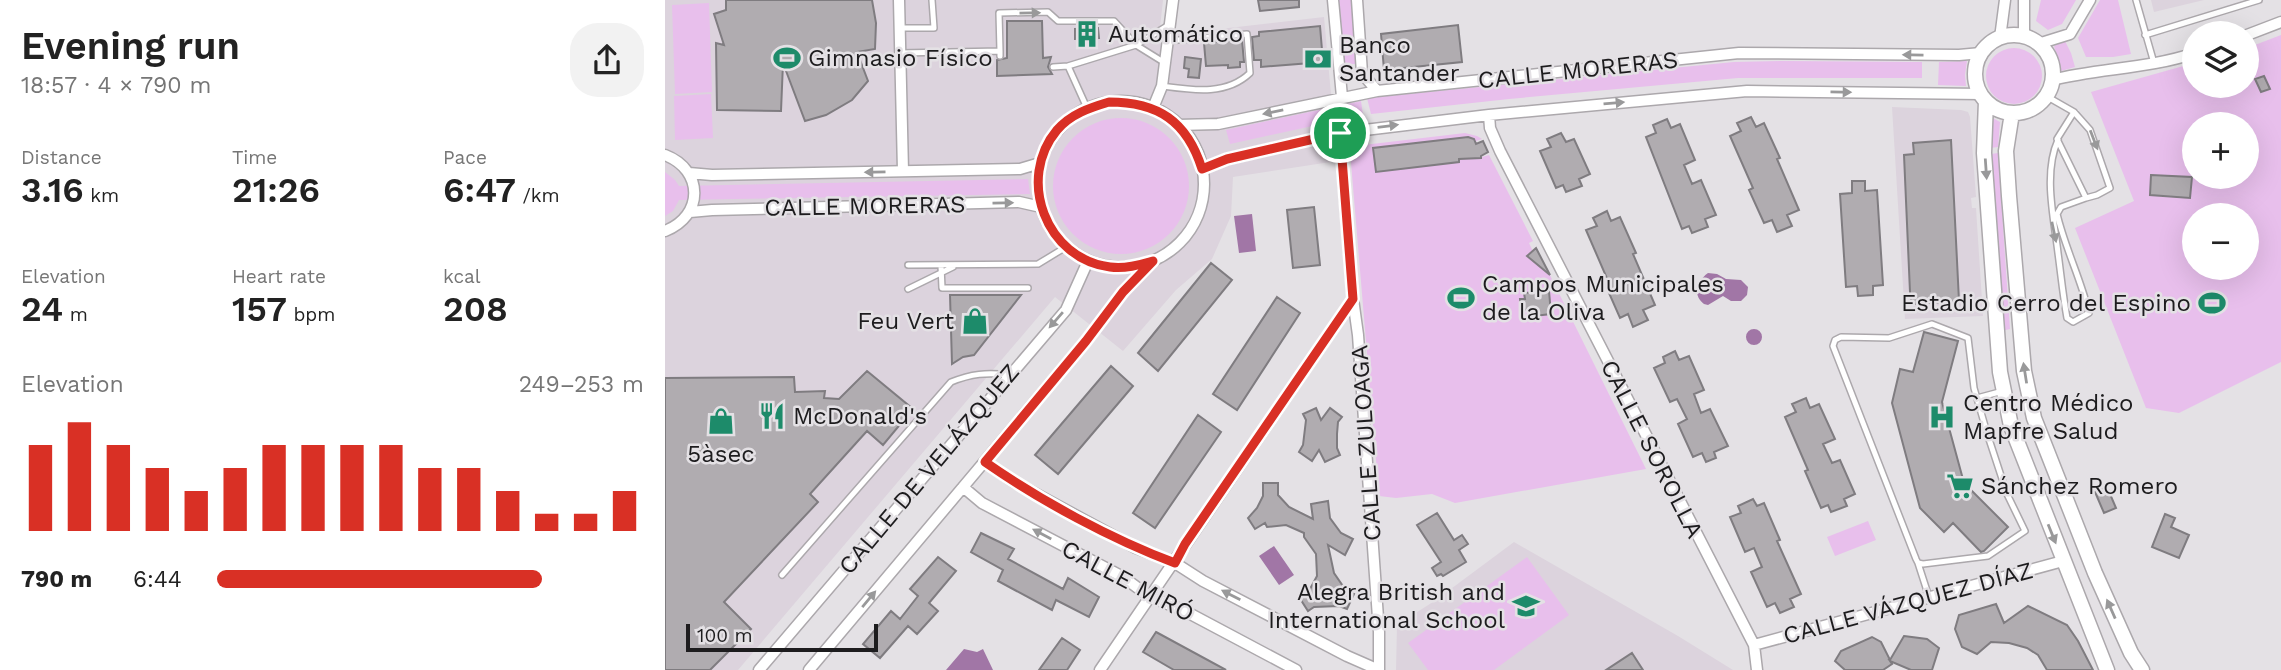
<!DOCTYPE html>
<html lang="en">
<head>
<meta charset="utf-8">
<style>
  :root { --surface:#fff; --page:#f2f2f2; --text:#222; --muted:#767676; --accent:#d93025 }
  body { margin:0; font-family:"Work Sans",sans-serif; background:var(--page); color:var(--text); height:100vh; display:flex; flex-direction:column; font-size:26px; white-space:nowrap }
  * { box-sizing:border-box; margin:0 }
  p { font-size:23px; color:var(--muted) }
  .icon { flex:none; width:38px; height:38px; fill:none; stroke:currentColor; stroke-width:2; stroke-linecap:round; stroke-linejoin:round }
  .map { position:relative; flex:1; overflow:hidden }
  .side { display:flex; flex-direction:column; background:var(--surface); width:665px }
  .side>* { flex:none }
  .controls { position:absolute; left:1517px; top:21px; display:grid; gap:14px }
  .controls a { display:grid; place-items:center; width:77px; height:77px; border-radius:50%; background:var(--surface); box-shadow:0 7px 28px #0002; font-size:35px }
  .scale { position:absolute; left:21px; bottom:18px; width:192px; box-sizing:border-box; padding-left:7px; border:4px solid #1d1c1e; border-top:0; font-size:19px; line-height:24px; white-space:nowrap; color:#1d1c1e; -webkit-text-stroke:5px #e4e1e5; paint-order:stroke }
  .pin { position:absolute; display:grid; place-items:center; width:60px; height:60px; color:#fff; margin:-30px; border:4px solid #fff; border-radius:50%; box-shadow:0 2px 7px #0007 }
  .round { display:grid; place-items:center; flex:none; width:74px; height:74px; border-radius:28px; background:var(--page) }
  .head { display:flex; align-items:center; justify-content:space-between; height:119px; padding:0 21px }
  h1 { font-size:38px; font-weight:600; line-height:52px }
  .metrics { display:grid; grid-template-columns:repeat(3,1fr); gap:10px; height:119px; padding:7px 21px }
  .metrics div { display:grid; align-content:center }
  .metrics b { font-size:35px; font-weight:600 }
  .metrics small { font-size:19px; font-weight:400 }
  .metrics p { font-size:19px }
  .chart { height:196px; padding:14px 21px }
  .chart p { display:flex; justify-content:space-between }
  .chart svg { width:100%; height:126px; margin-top:7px; stroke:var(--accent); stroke-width:6 }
  ul { padding:0 21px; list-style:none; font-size:23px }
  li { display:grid; grid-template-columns:112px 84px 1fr; align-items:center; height:52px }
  li i { height:18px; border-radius:9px; background:var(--accent) }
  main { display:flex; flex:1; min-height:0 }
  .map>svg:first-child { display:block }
</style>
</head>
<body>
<main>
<section class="side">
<div class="head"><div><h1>Evening run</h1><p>18:57 · 4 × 790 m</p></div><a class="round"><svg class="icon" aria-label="share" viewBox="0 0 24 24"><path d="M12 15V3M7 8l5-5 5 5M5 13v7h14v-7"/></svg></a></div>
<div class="metrics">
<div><p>Distance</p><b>3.16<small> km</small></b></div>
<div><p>Time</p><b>21:26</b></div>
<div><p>Pace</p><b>6:47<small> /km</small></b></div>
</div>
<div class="metrics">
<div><p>Elevation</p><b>24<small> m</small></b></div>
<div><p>Heart rate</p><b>157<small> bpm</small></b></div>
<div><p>kcal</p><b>208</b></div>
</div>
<div class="chart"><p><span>Elevation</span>249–253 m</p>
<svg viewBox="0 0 160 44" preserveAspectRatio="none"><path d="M5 44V14M15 44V6M25 44V14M35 44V22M45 44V30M55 44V22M65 44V14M75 44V14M85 44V14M95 44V14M105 44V22M115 44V22M125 44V30M135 44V38M145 44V38M155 44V30"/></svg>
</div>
<ul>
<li><b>790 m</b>6:44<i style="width:76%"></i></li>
</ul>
</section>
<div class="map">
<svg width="1616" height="670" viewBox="0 0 1616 670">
  <rect width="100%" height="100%" fill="#e4e1e5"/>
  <path fill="#dcd3dd" d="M0 0H498L494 36 659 17 672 161 568 177 566 216 547 259 511 290 458 351 390 297 73 670H0Z
    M1486 0H1539L1489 12Z
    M1227 107 1296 110 1303 112 1305 117 1311 197 1306 198 1307 208H1311L1318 316 1240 319Z
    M849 542 1013 636 1068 670H731L732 625 771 600Z"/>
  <path fill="#e8bfec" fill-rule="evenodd" d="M673 0H687L691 64H679Z
    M1376 0H1411L1397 24 1383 30 1371 21Z
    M1435 0H1453L1466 54 1448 57H1421L1413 38Z
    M44 3 47 92 10 94 7 5Z
    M1616 35V362L1514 413 1481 408 1410 228 1469 201 1426 92 1529 63 1530 86H1582V48ZM1530 124H1582V177H1530ZM1530 215H1582V268H1530Z
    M1400 41 1406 53 1410 67 1396 71 1389 46Z
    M1321 76a28 28 0 1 1 56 0a28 28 0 1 1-56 0Z
    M1118 61 1257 62V78H1073L844 99 706 114 702 98 1069 62Z
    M1302 61 1300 75 1301 86 1273 85 1274 62Z
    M46 94 48 138 10 140 9 96Z
    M696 101 698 115 565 144 561 130Z
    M1324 116 1335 122 1333 147 1325 148Z
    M388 186a68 68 0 1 1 136 0a68 68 0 1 1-136 0Z
    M800 133 812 136 817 139 811 141 817 157 824 155 868 241 864 243 875 266 880 265 981 469 790 503 767 494 731 498 714 496 685 151 690 146Z
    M1333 153 1345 329 1337 331 1326 154Z
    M0 172 10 180 14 186 363 179 365 194 14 200 8 211 0 216Z
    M1203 521 1211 540 1170 556 1162 537Z
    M862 557 904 615 829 670H763L743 643Z"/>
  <path fill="#a176a6" d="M587 214 591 251 574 253 569 216Z
    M1043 273 1052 274 1061 279 1076 280 1083 287 1082 295 1076 301H1066L1058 296 1043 305 1039 304C1027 295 1032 281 1043 273Z
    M1081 337a8 8 0 1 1 16 0a8 8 0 1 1-16 0Z
    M609 546 629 575 614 585 594 556Z
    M299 649 312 652 318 649 328 670H281Z"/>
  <path fill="#b0acb0" stroke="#7f7c80" stroke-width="2" d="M61 0H207L211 23 210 49 192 52 203 81 187 100 161 115 140 121 118 63 116 111 52 110 51 43 59 45 49 14 61 10Z
    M593 0H634V7L595 11Z
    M342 21H377L378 58 386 57 383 67 387 74 332 76V60L342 58Z
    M793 25 797 62 719 70 716 34Z
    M655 26 658 62 596 67V60H589L587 37 594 36V32Z
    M433 28 434 38 410 39V29Z
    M577 40 579 62H575V67L563 68V65L541 66 539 43Z
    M520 57 536 59 534 78 523 77 524 69 519 68Z
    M1599 76 1605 89 1596 92 1590 79Z
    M1086 117 1091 127 1099 123 1115 158 1112 159 1134 210 1122 215 1127 226 1112 232 1107 220 1099 223 1084 190 1088 188 1065 136 1076 131 1072 123Z
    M1002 119 1006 128 1015 124 1030 160 1019 165 1027 184 1036 180 1051 215 1040 219 1043 227 1027 233 1024 226 1017 229 981 137 991 133 988 125Z
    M896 133 901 142 909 139 925 174 914 179 917 186 901 192 898 185 891 188 875 151 886 147 882 139Z
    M803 137 809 139 811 144 818 141 823 152 816 156V158L794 159V162L711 172 708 148Z
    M1286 140 1294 301 1251 304 1246 300 1245 292 1239 155 1249 154 1248 143Z
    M1486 175 1527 177 1525 198 1485 195Z
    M1187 181H1200V191L1212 190 1218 285 1208 286V295L1193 296 1192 286 1181 287 1175 194 1187 193Z
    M649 207 655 265 628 268 622 210Z
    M942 211 946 221 955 217 971 253 968 254 990 305 978 310 983 320 968 327 963 314 955 318 940 284 944 283 921 230 932 226 928 218Z
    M871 248 885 275 862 256Z
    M546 263 567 280 493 371 473 353Z
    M884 291 886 314 869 316 868 309 856 310 855 299H860L859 293Z
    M285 295H356L309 355 298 357 287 364Z
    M612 297 635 313 572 410 548 394Z
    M1259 332 1293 341 1277 402 1299 483 1343 527 1319 551 1316 552 1288 523 1279 532 1255 508 1227 403 1235 369 1248 372Z
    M1010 351 1014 360 1024 356 1039 390 1029 394 1036 413 1045 409 1063 446 1049 452 1051 458 1041 462 1037 453 1028 457 1013 424 1022 419 1012 399 1005 402 989 368 1000 363 998 357Z
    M446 366 468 386 393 474 370 455Z
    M202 371 248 409 218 445 202 431 145 494 153 502 59 602 86 629 45 670H0V378L129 377 130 392 160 391 159 398 174 399Z
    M1141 398 1145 408 1154 404 1170 439 1158 444 1167 463 1175 460 1190 494 1179 499 1182 506 1166 512 1163 505 1156 508 1140 471 1143 470 1120 417 1131 412 1127 404Z
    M651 408 656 420 665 408 677 417 673 422 672 434V448L675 455 660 462 654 450 647 461 634 452 638 445 641 420 638 414Z
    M533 415 556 432 490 528 468 513Z
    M598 483H613V495L624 507 648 519 646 504 663 501 665 518 676 533 688 539 680 555 663 545 669 573 680 589 689 594 682 609 674 606 649 607 643 611 634 597 645 589 652 576 651 554 639 537V533L621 525 602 527 600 523 590 529 583 518 592 508 598 496Z
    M1442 487 1451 508 1439 513 1430 492Z
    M1088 499 1092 506 1099 503 1115 540 1112 541 1136 594 1125 599 1129 607 1115 613 1110 603 1102 607 1086 572 1097 567 1089 548 1080 552 1065 517 1076 513 1073 506Z
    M772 513 789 540 797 535 803 544 794 550 801 562 778 576 776 574 772 576 767 568 776 562 752 525Z
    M1500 514 1510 518 1506 527 1524 535 1514 558 1487 547Z
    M316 533 349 549 343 559 398 589 403 578 434 597 424 617 391 600 387 610 333 581 338 570 306 552Z
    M273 557 291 571 264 603 273 611 252 634 243 626 215 658 198 644 226 611 235 619 253 596 245 589Z
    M1331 604 1339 623 1363 606 1402 625 1413 641 1428 670H1382L1373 655 1362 648 1344 643 1326 642 1312 654 1297 647 1290 629 1294 615Z
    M491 632 561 670H509L478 652Z
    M1239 636 1262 639 1274 648 1267 670H1246L1225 661 1227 664 1218 670H1180L1170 661 1176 651 1207 637 1216 642 1225 660Z
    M397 638 415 650 402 670H374Z
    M967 653 978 670H941Z"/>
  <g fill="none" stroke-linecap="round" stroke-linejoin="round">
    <defs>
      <path id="service" d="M1471 0 1489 63
        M235 28H269L267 0
        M1480 35 1594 0
        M335 51 334 13 383 12 393 21H449L471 45 504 25
        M235 53 335 51V56
        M403 66 471 45 500 63
        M388 67 403 66 422 108
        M497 86C527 90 561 96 585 73L582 34 502 41
        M1381 96 1409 112 1425 130 1445 188 1432 195 1421 198 1392 139 1409 112
        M1393 140C1378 173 1389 219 1393 253 1396 275 1398 296 1402 318L1408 322 1424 313C1416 279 1400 248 1392 214L1396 207 1421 198
        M243 265 373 264 401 247
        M276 266 277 288H363
        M243 289 288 267
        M1267 324 1303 338 1309 388 1322 433 1342 494 1360 531 1323 556 1258 564 1253 563 1251 559 1168 346 1170 340 1176 337 1224 338Z
        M1312 398 1338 391
        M1253 563 1264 597
        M117 575 286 382C306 374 322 372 343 375"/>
      <path id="minor" d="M234 0 238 171
        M668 0 677 97
        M692 0 697 73 712 91
        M1582 35 1616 22
        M1359 37V0
        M1335 38 1340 0
        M1373 44 1405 34 1425 0
        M1387 80C1434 68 1483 69 1530 53
        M373 184a83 83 0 1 1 166 0a83 83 0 1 1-166 0Z
        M488 108 497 86 508 0
        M824 115 825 128 835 151 1089 645 1092 670
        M513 125 553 124 712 91 1074 53 1294 55 1316 53
        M675 133 688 299 693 335 714 632V670
        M0 155C39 170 39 216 0 231
        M537 169 562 159 675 133 824 115 1082 91 1316 94
        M24 173 47 175 355 169 375 163
        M25 212 47 210 354 202 376 207
        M320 462 349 482 471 548 510 563 538 581 682 656 714 670
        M298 487 317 503 458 577 485 597 518 610 631 670
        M1089 645 1398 561
        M94 670 401 310 423 261
        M144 670 421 341 458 292 488 261
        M435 670 688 299"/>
      <path id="tertiary" d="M1310 74a39 39 0 1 1 78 0a39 39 0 1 1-78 0Z
        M1321 101 1319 153 1335 372 1346 426 1442 670
        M1347 113 1341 151 1344 196 1359 371 1369 418 1430 573 1466 653 1477 670"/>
    </defs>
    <use href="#service" stroke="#aca8ac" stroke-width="8"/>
    <use href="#minor" stroke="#aca8ac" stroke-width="13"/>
    <use href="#tertiary" stroke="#aca8ac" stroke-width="17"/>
    <use href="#service" stroke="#fff" stroke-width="5"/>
    <use href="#minor" stroke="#fff" stroke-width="10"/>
    <use href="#tertiary" stroke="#fff" stroke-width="14"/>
  </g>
  <defs><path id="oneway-solid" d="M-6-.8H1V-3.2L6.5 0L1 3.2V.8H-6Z" transform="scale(1.75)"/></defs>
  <g fill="#99999a">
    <use href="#oneway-solid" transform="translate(365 13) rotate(-1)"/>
    <use href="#oneway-solid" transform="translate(1248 55) rotate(-179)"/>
    <use href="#oneway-solid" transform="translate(1176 92) rotate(1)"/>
    <use href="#oneway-solid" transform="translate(949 103) rotate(-5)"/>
    <use href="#oneway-solid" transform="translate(608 112) rotate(168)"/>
    <use href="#oneway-solid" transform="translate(723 126) rotate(-7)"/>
    <use href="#oneway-solid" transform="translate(1429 140) rotate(69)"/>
    <use href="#oneway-solid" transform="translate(1321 169) rotate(86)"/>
    <use href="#oneway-solid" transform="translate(210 172) rotate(179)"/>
    <use href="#oneway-solid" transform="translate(338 203) rotate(-1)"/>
    <use href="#oneway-solid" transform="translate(1389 232) rotate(78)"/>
    <use href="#oneway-solid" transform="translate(391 320) rotate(131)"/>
    <use href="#oneway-solid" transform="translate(1360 373) rotate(-99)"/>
    <use href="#oneway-solid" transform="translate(377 534) rotate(-152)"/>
    <use href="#oneway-solid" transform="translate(1387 534) rotate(68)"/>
    <use href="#oneway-solid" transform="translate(566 595) rotate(-153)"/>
    <use href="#oneway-solid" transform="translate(204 599) rotate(-50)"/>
    <use href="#oneway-solid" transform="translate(1446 609) rotate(-114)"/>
  </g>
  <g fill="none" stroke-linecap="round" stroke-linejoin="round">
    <defs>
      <path id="route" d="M444 102C493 102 522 121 537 169L562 159 675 133 688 299 520 544 510 563C446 539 376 501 320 462L421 341 458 292 488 261C474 265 460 269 445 267 381 259 351 179 392 130 406 114 424 108 444 102Z"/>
    </defs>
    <use href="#route" stroke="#fff" stroke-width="14"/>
    <use href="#route" stroke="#d93025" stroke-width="9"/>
  </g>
  <defs>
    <symbol id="building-bare" viewBox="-9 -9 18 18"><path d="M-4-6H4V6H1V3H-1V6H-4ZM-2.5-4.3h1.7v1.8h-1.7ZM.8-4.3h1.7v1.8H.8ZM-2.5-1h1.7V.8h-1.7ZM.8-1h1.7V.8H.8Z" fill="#1d8b6a" stroke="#e4e1e5" stroke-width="2.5" paint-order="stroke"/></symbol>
    <symbol id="stadium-bare" viewBox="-9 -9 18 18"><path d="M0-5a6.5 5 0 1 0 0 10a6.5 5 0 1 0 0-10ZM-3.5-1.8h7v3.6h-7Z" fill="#1d8b6a" stroke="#e4e1e5" stroke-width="2.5" paint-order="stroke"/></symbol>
    <symbol id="bank-bare" viewBox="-9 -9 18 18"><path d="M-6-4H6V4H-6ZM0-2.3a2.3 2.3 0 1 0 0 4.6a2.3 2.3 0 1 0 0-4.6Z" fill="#1d8b6a" stroke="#e4e1e5" stroke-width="2.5" paint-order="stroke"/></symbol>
    <symbol id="shop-bare" viewBox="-9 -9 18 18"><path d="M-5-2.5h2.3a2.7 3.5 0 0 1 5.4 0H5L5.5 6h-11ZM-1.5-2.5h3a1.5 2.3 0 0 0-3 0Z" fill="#1d8b6a" stroke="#e4e1e5" stroke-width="2.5" paint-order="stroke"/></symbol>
    <symbol id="restaurant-bare" viewBox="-9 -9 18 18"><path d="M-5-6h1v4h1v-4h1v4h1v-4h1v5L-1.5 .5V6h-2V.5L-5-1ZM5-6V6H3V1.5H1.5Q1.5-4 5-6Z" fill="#1d8b6a" stroke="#e4e1e5" stroke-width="2.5" paint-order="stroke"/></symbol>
    <symbol id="hospital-bare" viewBox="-9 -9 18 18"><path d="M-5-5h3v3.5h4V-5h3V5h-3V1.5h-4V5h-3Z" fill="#1d8b6a" stroke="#e4e1e5" stroke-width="2.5" paint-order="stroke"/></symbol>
    <symbol id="supermarket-bare" viewBox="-9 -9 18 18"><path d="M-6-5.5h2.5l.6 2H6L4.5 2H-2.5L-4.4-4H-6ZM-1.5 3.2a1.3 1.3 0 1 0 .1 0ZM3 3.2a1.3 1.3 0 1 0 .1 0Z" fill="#1d8b6a" stroke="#e4e1e5" stroke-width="2.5" paint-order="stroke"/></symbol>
    <symbol id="school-bare" viewBox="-9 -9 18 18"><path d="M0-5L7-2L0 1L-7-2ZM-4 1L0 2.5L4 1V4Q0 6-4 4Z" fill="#1d8b6a" stroke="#e4e1e5" stroke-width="2.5" paint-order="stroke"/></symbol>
  </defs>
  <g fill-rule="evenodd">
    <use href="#building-bare" x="403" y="15" width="38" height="38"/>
    <use href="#stadium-bare" x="103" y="39" width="38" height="38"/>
    <use href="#bank-bare" x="634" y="40" width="38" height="38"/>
    <use href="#stadium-bare" x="777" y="279" width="38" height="38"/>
    <use href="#stadium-bare" x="1528" y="284" width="38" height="38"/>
    <use href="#shop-bare" x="291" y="302" width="38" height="38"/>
    <use href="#restaurant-bare" x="88" y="397" width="38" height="38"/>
    <use href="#hospital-bare" x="1258" y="398" width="38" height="38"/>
    <use href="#shop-bare" x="37" y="402" width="38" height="38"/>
    <use href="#supermarket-bare" x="1276" y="467" width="38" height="38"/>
    <use href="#school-bare" x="842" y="587" width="38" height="38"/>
  </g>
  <g text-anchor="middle" stroke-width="5" stroke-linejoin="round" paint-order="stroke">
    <g font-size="24" fill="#1d1c1e" stroke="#e4e1e5" text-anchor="start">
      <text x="443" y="42">Automático</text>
      <text x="674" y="53">Banco<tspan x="674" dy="28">Santander</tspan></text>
      <text x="143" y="66">Gimnasio Físico</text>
      <text x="817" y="292">Campos Municipales<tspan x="817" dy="28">de la Oliva</tspan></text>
      <text x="1526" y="311" text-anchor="end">Estadio Cerro del Espino</text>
      <text x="289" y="329" text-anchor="end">Feu Vert</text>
      <text x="1298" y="411">Centro Médico<tspan x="1298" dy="28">Mapfre Salud</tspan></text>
      <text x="128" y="424">McDonald's</text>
      <text x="56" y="462" text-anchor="middle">5àsec</text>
      <text x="1316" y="494">Sánchez Romero</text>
      <text x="840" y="600" text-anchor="end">Alegra British and<tspan x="840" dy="28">International School</tspan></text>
    </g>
    <g font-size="24" fill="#1d1c1e" stroke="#e4e1e5">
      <text transform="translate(913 70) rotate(-6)" y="8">CALLE MORERAS</text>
      <text transform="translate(200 206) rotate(-1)" y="8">CALLE MORERAS</text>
      <text transform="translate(701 443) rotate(-94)" y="8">CALLE ZULOAGA</text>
      <text transform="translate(987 449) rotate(63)" y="8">CALLE SOROLLA</text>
      <text transform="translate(264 469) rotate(-50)" y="8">CALLE DE VELÁZQUEZ</text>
      <text transform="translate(463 581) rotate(28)" y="8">CALLE MIRÓ</text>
      <text transform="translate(1243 603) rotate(-15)" y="8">CALLE VÁZQUEZ DÍAZ</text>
    </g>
  </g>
</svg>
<div class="controls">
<a><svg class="icon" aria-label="layers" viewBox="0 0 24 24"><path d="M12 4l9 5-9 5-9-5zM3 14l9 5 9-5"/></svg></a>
<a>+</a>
<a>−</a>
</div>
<div class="scale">100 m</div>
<div class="pin" style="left:675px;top:133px;background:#1e9e55"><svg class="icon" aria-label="arrive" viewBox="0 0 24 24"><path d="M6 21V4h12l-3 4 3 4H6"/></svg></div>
</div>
</main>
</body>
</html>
